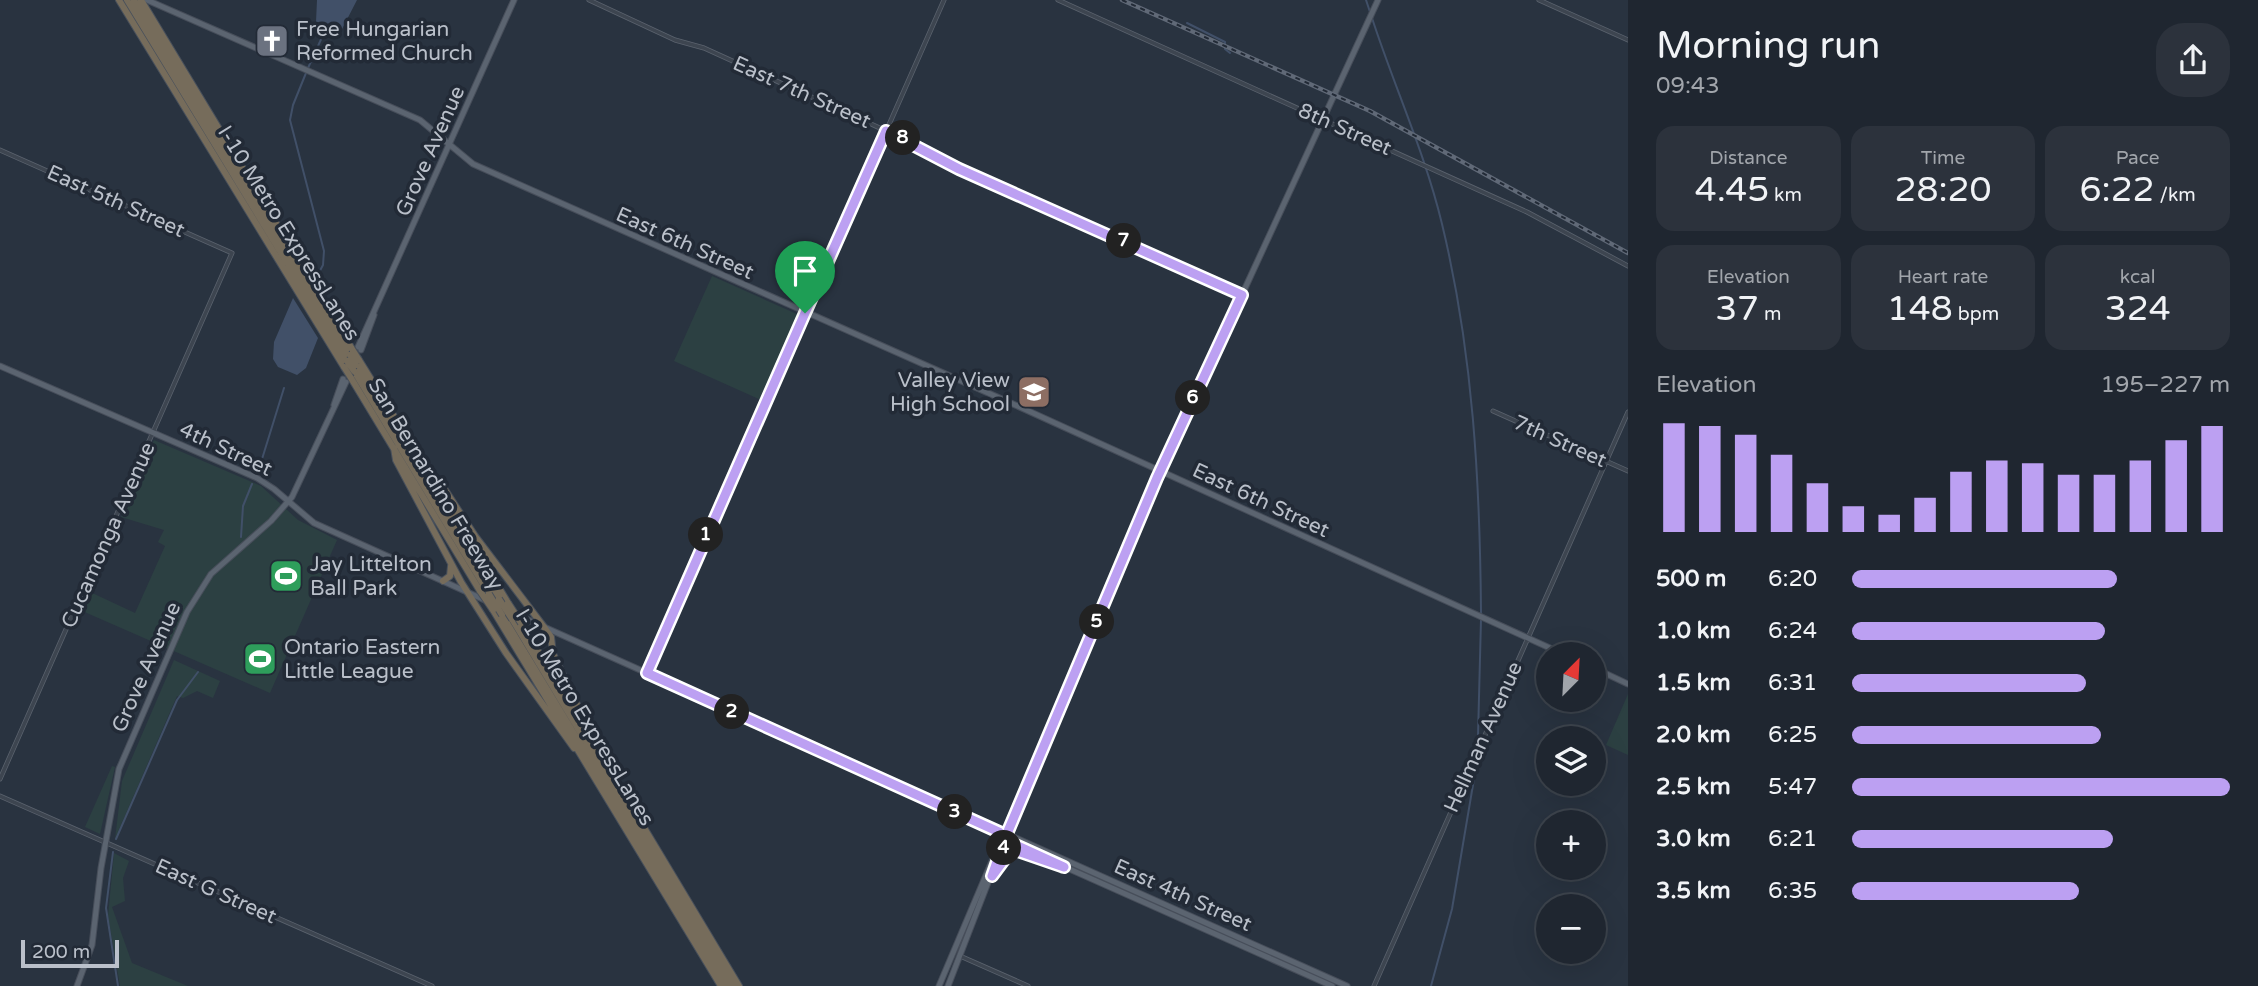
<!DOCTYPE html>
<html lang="en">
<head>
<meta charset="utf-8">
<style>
  :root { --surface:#1f2630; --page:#2c323c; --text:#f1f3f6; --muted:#a1a5ab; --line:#3c434c; --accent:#bca0f2 }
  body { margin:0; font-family:"Varela Round",sans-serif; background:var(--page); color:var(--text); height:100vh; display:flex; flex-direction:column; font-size:26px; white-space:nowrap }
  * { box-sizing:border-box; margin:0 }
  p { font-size:23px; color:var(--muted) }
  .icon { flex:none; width:38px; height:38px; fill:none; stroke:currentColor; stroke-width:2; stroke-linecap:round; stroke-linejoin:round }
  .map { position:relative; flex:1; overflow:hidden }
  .side { display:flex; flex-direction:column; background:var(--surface); width:630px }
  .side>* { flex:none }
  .needle { width:46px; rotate:24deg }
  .controls { position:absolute; left:1536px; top:642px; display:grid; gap:14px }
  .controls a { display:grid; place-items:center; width:70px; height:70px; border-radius:50%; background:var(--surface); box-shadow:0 7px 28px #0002,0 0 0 2px var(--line); font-size:35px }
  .scale { position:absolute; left:21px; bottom:18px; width:98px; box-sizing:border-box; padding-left:7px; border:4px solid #bac0ca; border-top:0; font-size:19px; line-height:24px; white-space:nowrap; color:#bac0ca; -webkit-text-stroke:5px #222a36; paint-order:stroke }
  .pin { position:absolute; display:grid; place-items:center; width:60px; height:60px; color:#fff; margin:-72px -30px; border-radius:50% 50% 50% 0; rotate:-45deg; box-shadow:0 0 7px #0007 }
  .pin .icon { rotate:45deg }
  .km { position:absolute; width:35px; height:35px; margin:-18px; border-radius:50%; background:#222; color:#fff; font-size:19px; line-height:35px; text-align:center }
  .round { display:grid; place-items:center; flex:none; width:74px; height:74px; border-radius:28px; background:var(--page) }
  .summary { display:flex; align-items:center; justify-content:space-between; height:119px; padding:0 28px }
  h1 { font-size:38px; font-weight:600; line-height:52px }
  .stats { display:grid; grid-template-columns:repeat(3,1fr); gap:10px; height:119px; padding:7px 28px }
  .stats div { display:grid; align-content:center; border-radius:18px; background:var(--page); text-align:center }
  .stats b { font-size:35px; font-weight:600 }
  .stats small { font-size:19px; font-weight:400 }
  .stats p { font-size:19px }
  .chart { height:196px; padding:14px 28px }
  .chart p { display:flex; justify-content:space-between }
  .chart svg { width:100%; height:126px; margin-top:7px; stroke:var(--accent); stroke-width:6 }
  ul { padding:0 28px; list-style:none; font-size:23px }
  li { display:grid; grid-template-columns:112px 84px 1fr; align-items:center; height:52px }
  li i { height:18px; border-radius:9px; background:var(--accent) }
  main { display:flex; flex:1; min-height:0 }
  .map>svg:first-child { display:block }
</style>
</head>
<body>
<main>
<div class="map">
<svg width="1628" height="986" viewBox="0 0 1628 986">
  <rect width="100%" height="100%" fill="#293340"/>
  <path fill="#2c4042" d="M712 276 799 315 761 400 674 361Z
    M154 440 261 486 298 520 337 540 270 693 80 610 88 591 135 613 165 546 158 542 164 530 121 517Z
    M174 660 220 681 213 698 197 691 183 698 177 696 115 839 122 781Z
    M1628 694V755L1606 745Z
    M112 766 115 767 100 834 85 827Z
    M114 853 129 861 123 878 125 901 112 907 132 963 188 986H120L108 916Z"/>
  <path fill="#415068" d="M317 0H357L340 33 328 24 316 22Z
    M293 298 318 338 306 368 297 375 278 367 273 359 274 342Z"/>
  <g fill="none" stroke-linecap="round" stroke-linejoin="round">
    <path stroke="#415068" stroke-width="2" d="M1366 0 1370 12
      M1372 18C1394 86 1425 153 1442 224 1473 352 1480 482 1481 613
      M1187 23 1225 42V49L1230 53
      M308 68 328 24
      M306 73 293 105 290 120 324 251 323 265 316 278
      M258 472 284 388
      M241 537 243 506 252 484
      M1478 736 1481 619
      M116 839 177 700 198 672
      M113 852 106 908 118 986
      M1431 986 1452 909 1475 773"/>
    <defs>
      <path id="minor" d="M589 0 675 40 704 48 915 144 959 169 1242 295
        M1058 0 1527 212 1628 266
        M1539 0 1628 40
        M0 150 232 253 0 779
        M1493 411 1628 471
        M647 673 944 0
        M0 796 432 986
        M960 956 1028 986
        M1374 986 1628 412"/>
      <path id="major" d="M147 0 420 120 473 164 1013 404 1563 654
        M358 347 514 0
        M361 350 374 315
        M0 366 257 478 274 489 314 523 487 601
        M334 405 343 379
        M515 614 1347 986
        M1594 668 1628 684
        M1006 836 1011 843 1332 986
        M997 872 1008 850 1023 851
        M77 986 92 945 101 868 119 769 187 612 211 574 271 521 292 497 346 382
        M939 986 1000 842 1006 836
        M948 986 1006 836 1151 492 1378 0"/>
      <path id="highway" d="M119 0 344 367
        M127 0 347 361
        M134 0 350 355
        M141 0 352 349
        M359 360 431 476
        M356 365 499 599
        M354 371 489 594
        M351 378 480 591
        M394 448 396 460 461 582 506 653 574 748
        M430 474 445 490 475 536 544 627 551 637 553 654 600 753
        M436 485 508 603
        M443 581 450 576 451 566
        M493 610 721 986
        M502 615 727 986
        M512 619 733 986
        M521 623 739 986"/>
    </defs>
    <use href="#minor" stroke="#5b636e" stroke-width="5"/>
    <use href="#major" stroke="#474e5a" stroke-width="7"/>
    <use href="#highway" stroke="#48505b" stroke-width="8"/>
    <use href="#minor" stroke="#3d4550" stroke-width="3.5"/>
    <use href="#major" stroke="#5b6470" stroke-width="5"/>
    <use href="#highway" stroke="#766c5b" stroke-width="6"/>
    <defs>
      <path id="rail" d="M1122 0 1370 111 1628 253"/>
    </defs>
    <use href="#rail" stroke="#606977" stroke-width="4.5"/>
    <use href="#rail" stroke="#222a36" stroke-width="2" stroke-dasharray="5" stroke-linecap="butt"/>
    <defs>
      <path id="highway-bridge" d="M352 349 359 360
        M350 355 356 365
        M347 361 354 371
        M344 367 351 378
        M480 591 493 610
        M489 594 502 615
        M499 599 512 619
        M508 603 521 623"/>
    </defs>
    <use href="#highway-bridge" stroke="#48505b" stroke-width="8" stroke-linecap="butt"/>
    <use href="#highway-bridge" stroke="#766c5b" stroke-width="6"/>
  </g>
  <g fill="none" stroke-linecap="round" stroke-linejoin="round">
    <defs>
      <path id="route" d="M805 313 647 673 999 832 1011 843 1064 867 1012 849 992 876 1006 836 1157 478 1242 295 959 169 886 131 805 313"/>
    </defs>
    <use href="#route" stroke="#fff" stroke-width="14"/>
    <use href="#route" stroke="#bca0f2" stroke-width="9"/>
  </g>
  <defs>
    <symbol id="church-square" viewBox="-11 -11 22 22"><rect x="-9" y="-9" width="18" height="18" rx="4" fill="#6b7280" stroke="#222a36"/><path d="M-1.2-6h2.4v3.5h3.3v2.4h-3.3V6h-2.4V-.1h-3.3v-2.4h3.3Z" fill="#fff"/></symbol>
    <symbol id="school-square" viewBox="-11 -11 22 22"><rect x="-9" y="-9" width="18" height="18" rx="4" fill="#8d6e63" stroke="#222a36"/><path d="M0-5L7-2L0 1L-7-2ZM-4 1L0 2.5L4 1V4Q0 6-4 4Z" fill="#fff"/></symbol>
    <symbol id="stadium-square" viewBox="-11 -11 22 22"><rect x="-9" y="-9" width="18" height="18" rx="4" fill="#2e9e5b" stroke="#222a36"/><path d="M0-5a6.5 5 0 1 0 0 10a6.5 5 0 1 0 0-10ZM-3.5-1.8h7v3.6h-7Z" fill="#fff"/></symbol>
  </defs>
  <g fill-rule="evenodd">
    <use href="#church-square" x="253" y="22" width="38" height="38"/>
    <use href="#school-square" x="1015" y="373" width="38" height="38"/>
    <use href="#stadium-square" x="267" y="557" width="38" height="38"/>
    <use href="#stadium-square" x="241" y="640" width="38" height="38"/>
  </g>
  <g text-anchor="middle" stroke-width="7" stroke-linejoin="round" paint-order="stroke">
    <g font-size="21" fill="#bac0ca" stroke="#222a36" text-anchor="start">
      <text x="296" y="36">Free Hungarian<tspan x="296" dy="24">Reformed Church</tspan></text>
      <text x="1010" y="387" text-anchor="end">Valley View<tspan x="1010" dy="24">High School</tspan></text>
      <text x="310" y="571">Jay Littelton<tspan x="310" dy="24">Ball Park</tspan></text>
      <text x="284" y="654">Ontario Eastern<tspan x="284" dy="24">Little League</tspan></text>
    </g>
    <g font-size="21" fill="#bac0ca" stroke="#222a36">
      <text transform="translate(802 92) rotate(24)" y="7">East 7th Street</text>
      <text transform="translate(1345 129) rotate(24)" y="7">8th Street</text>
      <text transform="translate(430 151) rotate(-66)" y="7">Grove Avenue</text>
      <text transform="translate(116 201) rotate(24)" y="7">East 5th Street</text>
      <text transform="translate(289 233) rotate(58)" y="7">I-10 Metro ExpressLanes</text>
      <text transform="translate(685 243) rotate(24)" y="7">East 6th Street</text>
      <text transform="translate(1560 441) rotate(24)" y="7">7th Street</text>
      <text transform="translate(226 449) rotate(25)" y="7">4th Street</text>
      <text transform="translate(436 484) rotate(59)" y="7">San Bernardino Freeway</text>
      <text transform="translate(1261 500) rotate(25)" y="7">East 6th Street</text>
      <text transform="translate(108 535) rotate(-66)" y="7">Cucamonga Avenue</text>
      <text transform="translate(146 667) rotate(-66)" y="7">Grove Avenue</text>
      <text transform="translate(585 717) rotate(59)" y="7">I-10 Metro ExpressLanes</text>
      <text transform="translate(1483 737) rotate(-66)" y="7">Hellman Avenue</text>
      <text transform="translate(216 891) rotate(24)" y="7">East G Street</text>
      <text transform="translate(1183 895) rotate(24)" y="7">East 4th Street</text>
    </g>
  </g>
</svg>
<div class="controls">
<a><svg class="needle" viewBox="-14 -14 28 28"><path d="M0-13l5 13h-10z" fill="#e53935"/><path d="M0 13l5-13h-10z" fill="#a1a5ab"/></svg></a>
<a><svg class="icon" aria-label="layers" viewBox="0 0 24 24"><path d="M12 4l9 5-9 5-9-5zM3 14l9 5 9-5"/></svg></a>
<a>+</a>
<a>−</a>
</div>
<div class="scale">200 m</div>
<div class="pin" style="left:805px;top:313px;background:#1e9e55"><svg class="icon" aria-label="arrive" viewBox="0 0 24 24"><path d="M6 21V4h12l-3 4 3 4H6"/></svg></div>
<b class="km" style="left:706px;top:535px">1</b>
<b class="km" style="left:732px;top:712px">2</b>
<b class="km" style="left:955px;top:812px">3</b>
<b class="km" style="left:1004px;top:848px">4</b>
<b class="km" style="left:1097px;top:622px">5</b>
<b class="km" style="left:1193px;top:398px">6</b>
<b class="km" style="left:1124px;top:241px">7</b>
<b class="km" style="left:903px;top:138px">8</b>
</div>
<section class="side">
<div class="summary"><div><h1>Morning run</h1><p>09:43</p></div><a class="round"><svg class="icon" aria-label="share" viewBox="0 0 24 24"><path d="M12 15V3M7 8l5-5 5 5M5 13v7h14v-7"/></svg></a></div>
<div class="stats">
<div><p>Distance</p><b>4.45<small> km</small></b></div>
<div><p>Time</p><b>28:20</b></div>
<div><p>Pace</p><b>6:22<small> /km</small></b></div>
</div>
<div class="stats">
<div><p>Elevation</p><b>37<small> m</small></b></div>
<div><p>Heart rate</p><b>148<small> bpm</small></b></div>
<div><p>kcal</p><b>324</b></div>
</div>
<div class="chart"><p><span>Elevation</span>195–227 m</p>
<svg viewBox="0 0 160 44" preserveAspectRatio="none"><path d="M5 44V6M15 44V7M25 44V10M35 44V17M45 44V27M55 44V35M65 44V38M75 44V32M85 44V23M95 44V19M105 44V20M115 44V24M125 44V24M135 44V19M145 44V12M155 44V7"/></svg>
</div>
<ul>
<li><b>500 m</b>6:20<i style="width:70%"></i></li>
<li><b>1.0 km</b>6:24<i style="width:67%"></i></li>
<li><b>1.5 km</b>6:31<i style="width:62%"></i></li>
<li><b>2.0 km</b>6:25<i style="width:66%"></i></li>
<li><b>2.5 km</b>5:47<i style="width:100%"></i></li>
<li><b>3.0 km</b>6:21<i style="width:69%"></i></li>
<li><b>3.5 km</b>6:35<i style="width:60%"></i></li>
</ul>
</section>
</main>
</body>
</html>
